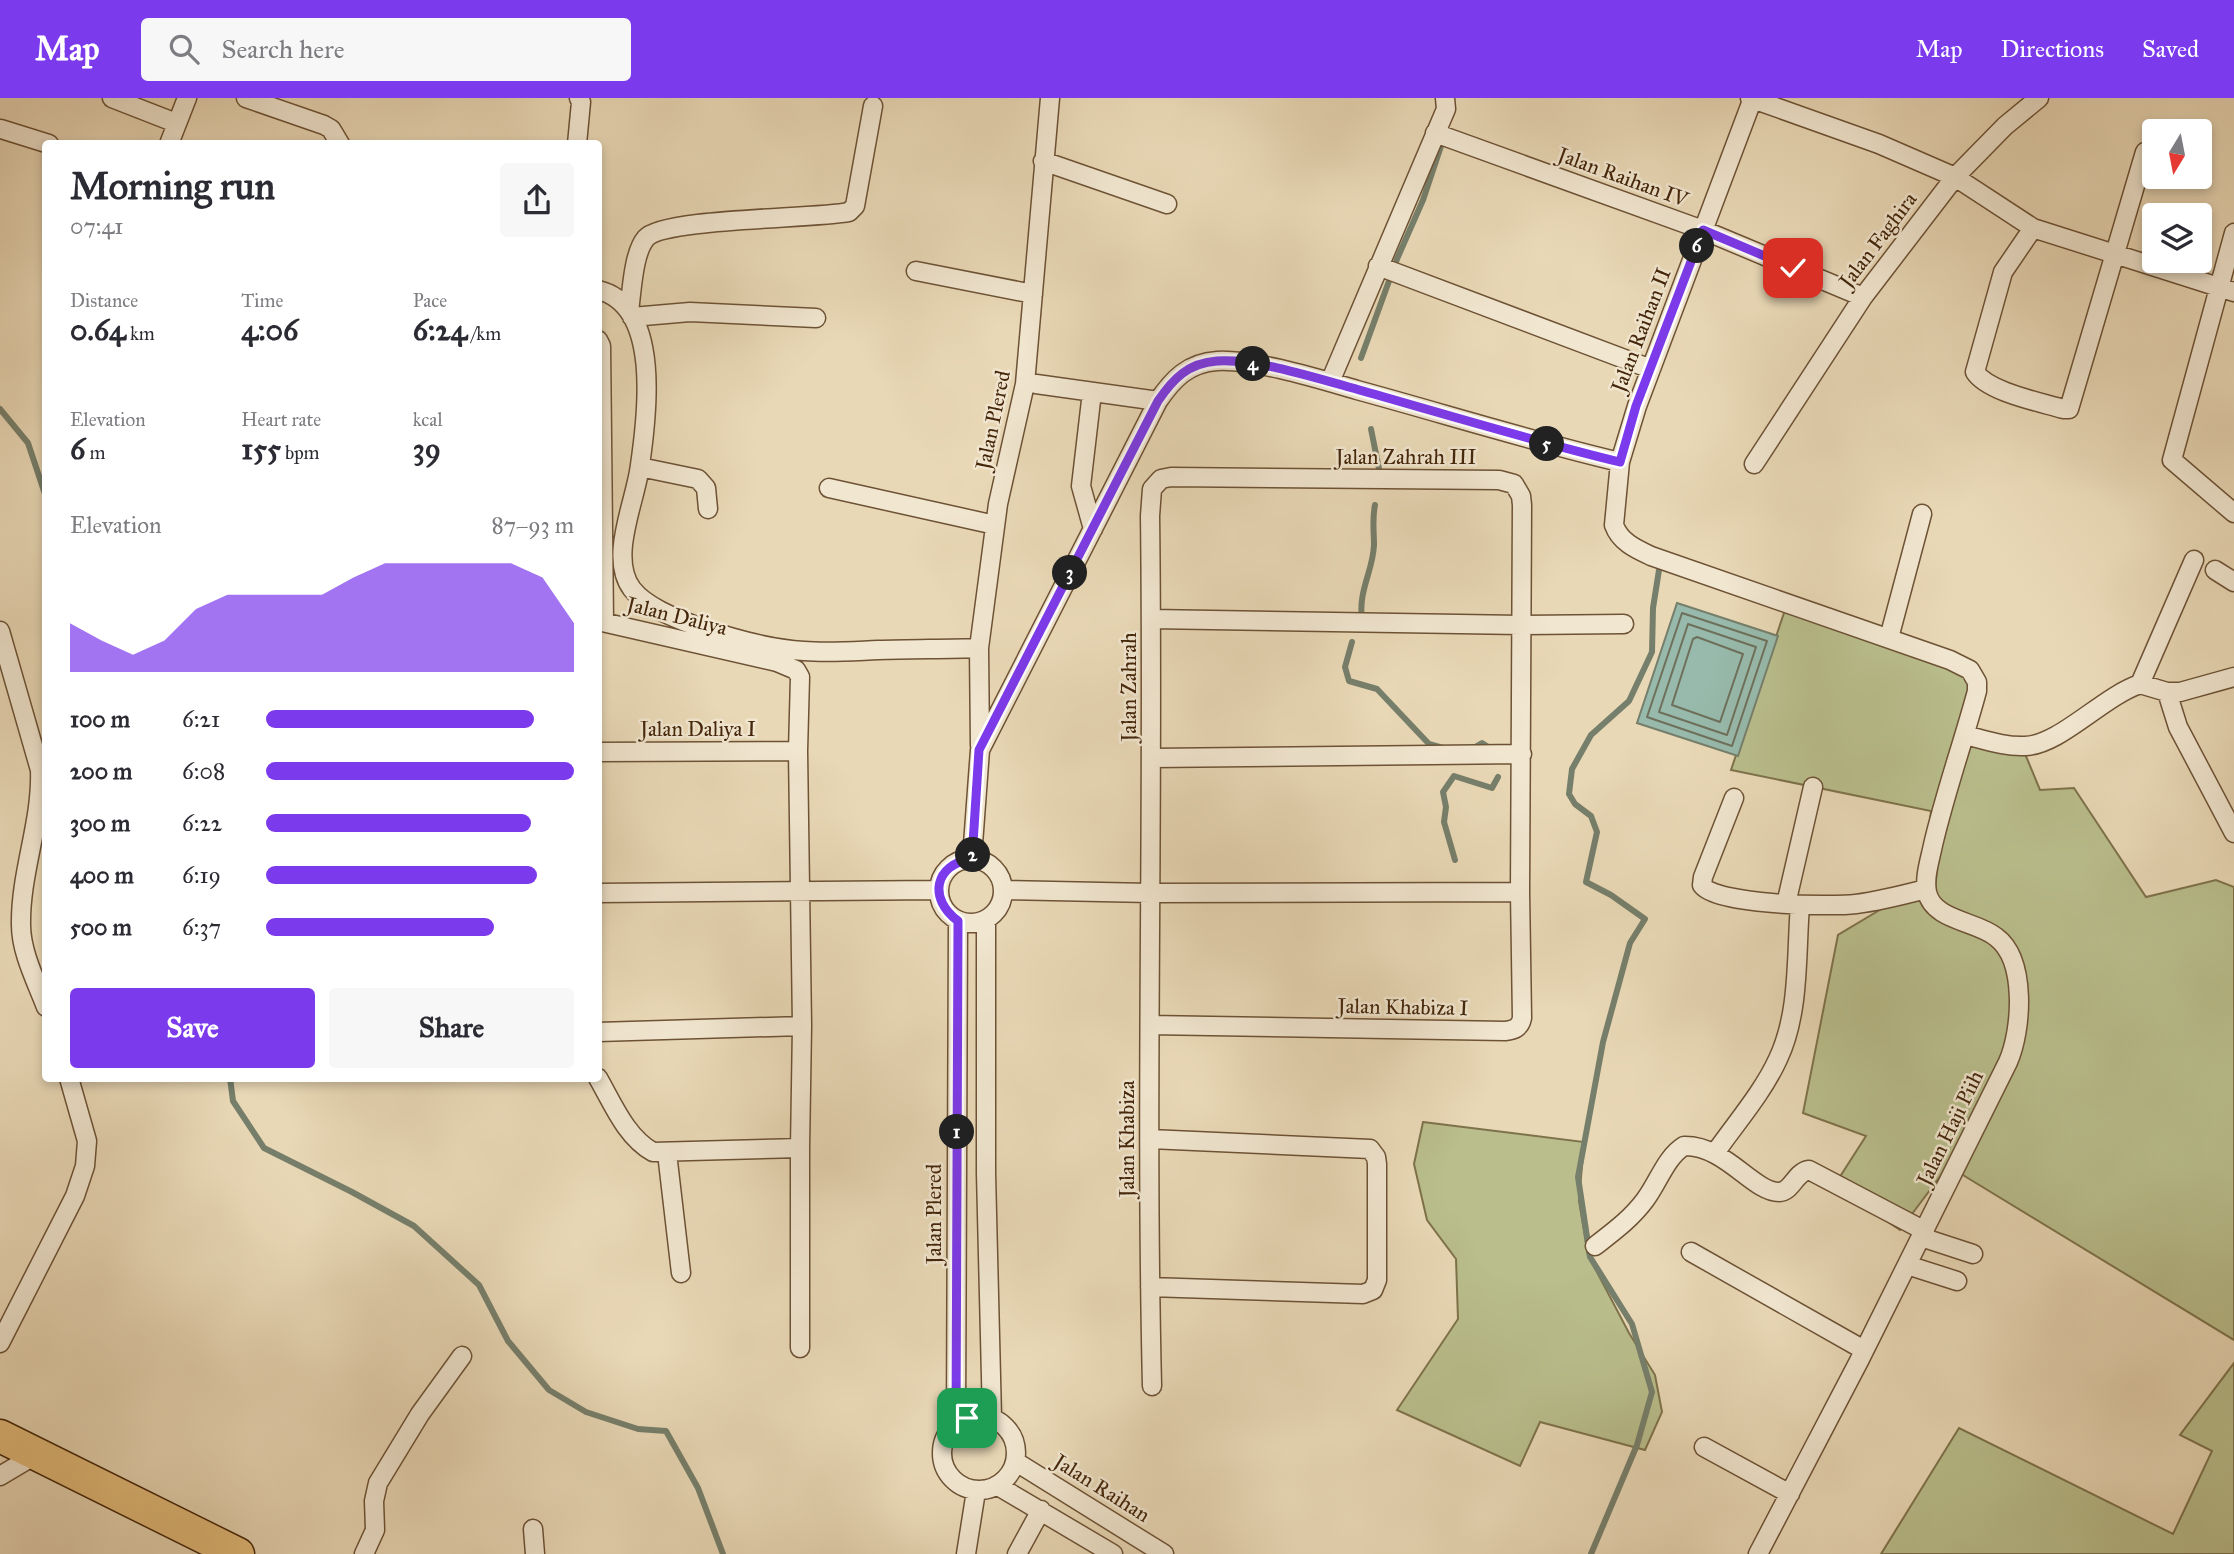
<!DOCTYPE html>
<html lang="en">
<head>
<meta charset="utf-8">
<style>
  :root { --surface:#fff; --page:#f7f7f7; --text:#2b2b33; --muted:#7c7c81; --accent:#7c3aed }
  body { margin:0; font-family:"IM FELL Great Primer",serif; background:var(--page); color:var(--text); height:100vh; display:flex; flex-direction:column; font-size:26px; white-space:nowrap }
  * { box-sizing:border-box; margin:0 }
  p { font-size:23px; color:var(--muted) }
  .icon { flex:none; width:38px; height:38px; fill:none; stroke:currentColor; stroke-width:2; stroke-linecap:round; stroke-linejoin:round }
  .map { position:relative; flex:1; overflow:hidden }
  .details { position:absolute; left:42px; top:42px; width:560px; height:942px; display:flex; flex-direction:column; background:var(--surface); border-radius:7px; box-shadow:0 4px 10px #0003 }
  .details>* { flex:none }
  .needle { width:46px; rotate:190deg }
  .buttons { position:absolute; left:2142px; top:21px; display:grid; gap:14px }
  .buttons a { display:grid; place-items:center; width:70px; height:70px; border-radius:7px; background:var(--surface); box-shadow:0 4px 10px #0003; font-size:35px }
  .pin { position:absolute; display:grid; place-items:center; width:60px; height:60px; color:#fff; margin:-30px; border-radius:14px; box-shadow:0 4px 10px #0006 }
  .km { position:absolute; width:35px; height:35px; margin:-18px; border-radius:50%; background:#222; color:#fff; font-size:19px; line-height:35px; text-align:center }
  .round { display:grid; place-items:center; flex:none; width:74px; height:74px; border-radius:7px; background:var(--page) }
  .overview { display:flex; align-items:center; justify-content:space-between; height:119px; padding:0 28px }
  h1 { font-size:38px; font-weight:700; line-height:52px }
  .metrics { display:grid; grid-template-columns:repeat(3,1fr); gap:10px; height:119px; padding:7px 28px }
  .metrics div { display:grid; align-content:center }
  .metrics b { font-size:30px; font-weight:700 }
  .metrics small { font-size:19px; font-weight:400 }
  .metrics p { font-size:19px }
  .chart { height:196px; padding:14px 28px }
  .chart p { display:flex; justify-content:space-between }
  .chart svg { width:100%; height:126px; margin-top:7px; fill:var(--accent); opacity:.7 }
  .button { display:flex; gap:14px; margin-top:auto; padding:14px 28px }
  .button a { flex:1; height:80px; border-radius:7px; background:var(--accent); color:#fff; font-size:28px; font-weight:700; line-height:80px; text-align:center }
  .button a+a { background:var(--page); color:var(--text) }
  ul { padding:0 28px; list-style:none; font-size:23px }
  li { display:grid; grid-template-columns:112px 84px 1fr; align-items:center; height:52px }
  li i { height:18px; border-radius:9px; background:var(--accent) }
  header { display:flex; align-items:center; gap:42px; box-sizing:border-box; height:98px; padding:0 35px; background:var(--accent); color:#fff }
  header strong { font-size:33px }
  nav { display:flex; gap:38px; margin-inline-start:auto; font-size:24px }
  .search { width:490px; height:63px; background:var(--page); display:flex; align-items:center; gap:18px; box-sizing:border-box; padding:0 24px; border-radius:7px; color:var(--muted); font-size:26px }
  .map>svg:first-child { display:block }
</style>
</head>
<body>
<header>
<strong>Map</strong>
<div class="search"><svg class="icon" aria-label="search" viewBox="0 0 24 24"><circle cx="10" cy="10" r="6"/><path d="M15 15l6 6"/></svg>Search here</div>
<nav><a>Map</a><a>Directions</a><a>Saved</a></nav>
</header>
<div class="map">
<svg width="2234" height="1456" viewBox="0 0 2234 1456">
  <rect width="100%" height="100%" fill="#e9d8b6"/>
  <filter id="stains"><feTurbulence type="fractalNoise" baseFrequency=".00286" numOctaves="4"/><feColorMatrix values="0 0 0 0 .2 0 0 0 0 .09 0 0 0 0 .02 0 0 0 .5 -.17"/></filter>
  <radialGradient id="worn" r=".72"><stop offset=".6" stop-color="#630" stop-opacity="0"/><stop offset="1" stop-color="#630" stop-opacity=".3"/></radialGradient>
  <path fill="#b9be8c" stroke="#7e724b" stroke-width="2" d="M1786 509 1970 579 1977 638 2021 646 2040 692 2074 690 2146 799 2216 782 2234 789V1242L1948 1068 1900 1132 1834 1088 1866 1038 1803 1015 1838 837 1923 786 1931 713 1731 672Z
    M1423 1024 1584 1044 1579 1103 1588 1157 1629 1235 1655 1277 1662 1314 1645 1352 1540 1324 1520 1368 1397 1312 1458 1221 1456 1161 1427 1122 1414 1066Z
    M2234 1265V1456H1881L1959 1330 2173 1436 2212 1353 2180 1337Z"/>
  <path fill="#97baac" stroke="#767f6b" stroke-width="2" d="M1677 505 1778 538 1738 658 1637 625Z"/>
  <g fill="none" stroke-linecap="round" stroke-linejoin="round">
    <path stroke="#6e705b" stroke-width="2" d="M1682 515 1767 543 1732 648 1647 619Z
      M1688 526 1756 549 1727 637 1659 614Z
      M1697 539 1743 556 1720 624 1672 607 1693 541Z"/>
    <path stroke="#767f6b" stroke-width="6" d="M1361 260 1397 161 1423 102 1444 39
      M0 311 28 345 46 399
      M1371 331 1380 376
      M1362 521C1358 493 1373 473 1374 447 1374 433 1372 421 1375 407
      M1352 544 1345 569 1349 583 1377 591 1429 646 1443 650
      M1470 652 1482 645 1491 651
      M1455 762 1444 724 1446 709 1443 694 1454 678 1492 690 1498 679
      M230 980 233 1003 264 1050 352 1094 414 1128 479 1187 508 1243 549 1292 586 1314 638 1331 666 1333 698 1390 723 1456
      M1591 1456 1637 1347 1652 1294 1632 1226 1590 1159 1578 1079 1603 944 1630 845 1645 821 1611 797 1586 784 1597 734 1591 718 1575 706 1569 696 1572 671 1591 637 1629 603 1652 554 1653 510 1659 472"/>
    <defs>
      <path id="street" d="M112 0 176 25
        M246 0 324 27 331 31 340 46
        M1750 0 1879 46 1955 79 2033 130 2234 194
        M1753 0 1637 308 1620 364 1614 427C1620 444 1636 451 1651 458L1950 562 1970 572 1977 584V593C1963 645 1945 695 1933 747 1930 762 1924 779 1927 794 1933 823 1977 823 1996 839 2027 862 2022 932 2008 964L1859 1263 1758 1456
        M1 31 49 46
        M1435 35 1703 132 1863 199
        M169 46 187 0
        M577 46 581 4 579 0
        M1043 63 1167 106
        M2033 130 2003 174 1975 274C1988 294 2040 304 2063 311H2069L2145 54
        M2234 135 2172 362 2234 415
        M1378 168 1651 271
        M916 173 1033 196
        M598 192C662 207 647 319 640 367 636 403 608 459 632 491 646 509 675 520 696 528 730 540 768 551 804 553 829 555 854 553 878 552 912 551 946 551 979 550
        M629 213C632 193 633 155 646 140 663 120 814 121 849 114L855 108 873 8
        M632 219 690 214 816 220
        M598 242 601 248 604 524
        M1330 284 1446 11 1445 0
        M1036 286 1158 303
        M1092 294 1081 388 1093 431
        M1754 366 1863 199 1955 79 2005 28 2039 0
        M640 369 698 381 706 390 708 411
        M829 390 995 427
        M2215 472 2234 484
        M1151 521 1521 527 1624 526
        M598 523 777 564 796 572 800 579 798 653 802 928 800 1050V1250
        M0 533 40 672C42 724 20 775 21 827 21 854 36 883 46 909
        M1889 540 1922 416
        M2140 586 2194 462
        M2167 594 2178 629 2234 735
        M1965 637C1985 642 2005 649 2025 648 2060 647 2102 599 2140 586L2167 594H2180L2234 579
        M980 648 979 550 998 406 1025 286 1050 0
        M598 654 798 653
        M1152 660 1522 656
        M1734 700 1703 779 1702 787C1713 807 1832 809 1856 806 1880 803 1903 797 1926 791
        M972 760 980 652 1158 303C1173 281 1188 265 1217 263 1255 261 1319 281 1357 292 1445 316 1531 343 1620 364
        M939 793a32 32 0 1 1 64 0a32 32 0 1 1-64 0Z
        M1004 792 1150 795 1520 794
        M598 795 938 792
        M1786 806 1813 689
        M986 822V1075L992 1320
        M1150 927 1505 933C1514 932 1520 930 1522 920L1520 794 1522 407 1521 398 1514 386 1499 382 1171 379 1161 381 1152 391 1150 418C1154 708 1145 998 1152 1288
        M598 934 802 928
        M598 980C613 1006 626 1039 653 1054L800 1050
        M667 1055 681 1175
        M1715 1055C1736 1025 1763 994 1778 961 1800 915 1796 857 1800 807
        M1921 1139 1973 1156
        M1595 1148C1613 1134 1631 1121 1645 1102 1658 1085 1666 1059 1684 1048 1725 1047 1753 1094 1779 1094 1792 1094 1795 1074 1809 1072L1925 1133
        M1691 1154 1864 1252
        M1907 1167 1957 1183
        M1150 1189 1363 1196 1373 1192 1377 1182V1066L1376 1059 1370 1051 1150 1041
        M0 1245 75 1098 85 1068 87 1043 69 980
        M942 1355a37 37 0 1 1 74 0a37 37 0 1 1-74 0Z
        M956 1326 958 823
        M1704 1349 1790 1396
        M1016 1364 1164 1456
        M0 1378 37 1356
        M998 1388 1113 1456
        M533 1431 535 1456
        M364 1456 375 1432 374 1403 378 1385 420 1316 462 1258
        M966 1456 976 1393
        M1017 1456 1041 1412"/>
      <path id="highway" d="M0 1338 238 1456"/>
    </defs>
    <use href="#street" stroke="#6d5235" stroke-width="21"/>
    <use href="#highway" stroke="#44260a" stroke-width="35"/>
    <use href="#street" stroke="#f1e6d0" stroke-width="18"/>
    <use href="#highway" stroke="#e4bc7b" stroke-width="32"/>
  </g>
  <g fill="none" stroke-linecap="round" stroke-linejoin="round">
    <defs>
      <path id="route" d="M967 1320 956 1326 958 823C928 801 934 766 972 761L979 652 1158 303C1173 281 1188 265 1217 263 1256 260 1323 282 1363 293 1448 317 1533 343 1620 364L1636 308 1703 132 1793 170"/>
    </defs>
    <use href="#route" stroke="#fff" stroke-width="14"/>
    <use href="#route" stroke="#7c3aed" stroke-width="9"/>
  </g>
  <g text-anchor="middle" stroke-width="5" stroke-linejoin="round" paint-order="stroke">
    <g font-size="21" fill="#44260a" stroke="#f1e6d0">
      <text transform="translate(1623 79) rotate(20)" y="7">Jalan Raihan IV</text>
      <text transform="translate(1878 142) rotate(-53)" y="7">Jalan Faghira</text>
      <text transform="translate(1641 232) rotate(-69)" y="7">Jalan Raihan II</text>
      <text transform="translate(993 322) rotate(-78)" y="7">Jalan Plered</text>
      <text x="1406" y="366">Jalan Zahrah III</text>
      <text transform="translate(677 518) rotate(14)" y="7">Jalan Daliya</text>
      <text transform="translate(1129 589) rotate(-90)" y="7">Jalan Zahrah</text>
      <text x="698" y="638">Jalan Daliya I</text>
      <text transform="translate(1403 909) rotate(1)" y="7">Jalan Khabiza I</text>
      <text transform="translate(1950 1030) rotate(-64)" y="7">Jalan Haji Piih</text>
      <text transform="translate(1127 1041) rotate(-90)" y="7">Jalan Khabiza</text>
      <text transform="translate(934 1116) rotate(-90)" y="7">Jalan Plered</text>
      <text transform="translate(1102 1390) rotate(32)" y="7">Jalan Raihan</text>
    </g>
  </g>
  <rect width="100%" height="100%" filter="url(#stains)"/>
  <rect width="100%" height="100%" fill="url(#worn)"/>
</svg>
<div class="buttons">
<a><svg class="needle" viewBox="-14 -14 28 28"><path d="M0-13l5 13h-10z" fill="#e53935"/><path d="M0 13l5-13h-10z" fill="#7c7c81"/></svg></a>
<a><svg class="icon" aria-label="layers" viewBox="0 0 24 24"><path d="M12 4l9 5-9 5-9-5zM3 14l9 5 9-5"/></svg></a>
</div>
<div class="pin" style="left:967px;top:1320px;background:#1e9e55"><svg class="icon" aria-label="arrive" viewBox="0 0 24 24"><path d="M6 21V4h12l-3 4 3 4H6"/></svg></div>
<div class="pin" style="left:1793px;top:170px;background:#d93025"><svg class="icon" aria-label="check" viewBox="0 0 24 24"><path d="M5 12l5 5 9-10"/></svg></div>
<b class="km" style="left:957px;top:1034px">1</b>
<b class="km" style="left:973px;top:757px">2</b>
<b class="km" style="left:1070px;top:475px">3</b>
<b class="km" style="left:1253px;top:266px">4</b>
<b class="km" style="left:1547px;top:346px">5</b>
<b class="km" style="left:1697px;top:148px">6</b>
<section class="details">
<div class="overview"><div><h1>Morning run</h1><p>07:41</p></div><a class="round"><svg class="icon" aria-label="share" viewBox="0 0 24 24"><path d="M12 15V3M7 8l5-5 5 5M5 13v7h14v-7"/></svg></a></div>
<div class="metrics">
<div><p>Distance</p><b>0.64<small> km</small></b></div>
<div><p>Time</p><b>4:06</b></div>
<div><p>Pace</p><b>6:24<small> /km</small></b></div>
</div>
<div class="metrics">
<div><p>Elevation</p><b>6<small> m</small></b></div>
<div><p>Heart rate</p><b>155<small> bpm</small></b></div>
<div><p>kcal</p><b>39</b></div>
</div>
<div class="chart"><p><span>Elevation</span>87–93 m</p>
<svg viewBox="0 0 160 44" preserveAspectRatio="none"><path d="M0 44V27L10 33L20 38L30 33L40 22L50 17L60 17L70 17L80 17L90 11L100 6L110 6L120 6L130 6L140 6L150 11L160 27V44z"/></svg>
</div>
<ul>
<li><b>100 m</b>6:21<i style="width:87%"></i></li>
<li><b>200 m</b>6:08<i style="width:100%"></i></li>
<li><b>300 m</b>6:22<i style="width:86%"></i></li>
<li><b>400 m</b>6:19<i style="width:88%"></i></li>
<li><b>500 m</b>6:37<i style="width:74%"></i></li>
</ul>
<div class="button"><a>Save</a><a>Share</a></div>
</section>
</div>
</body>
</html>
